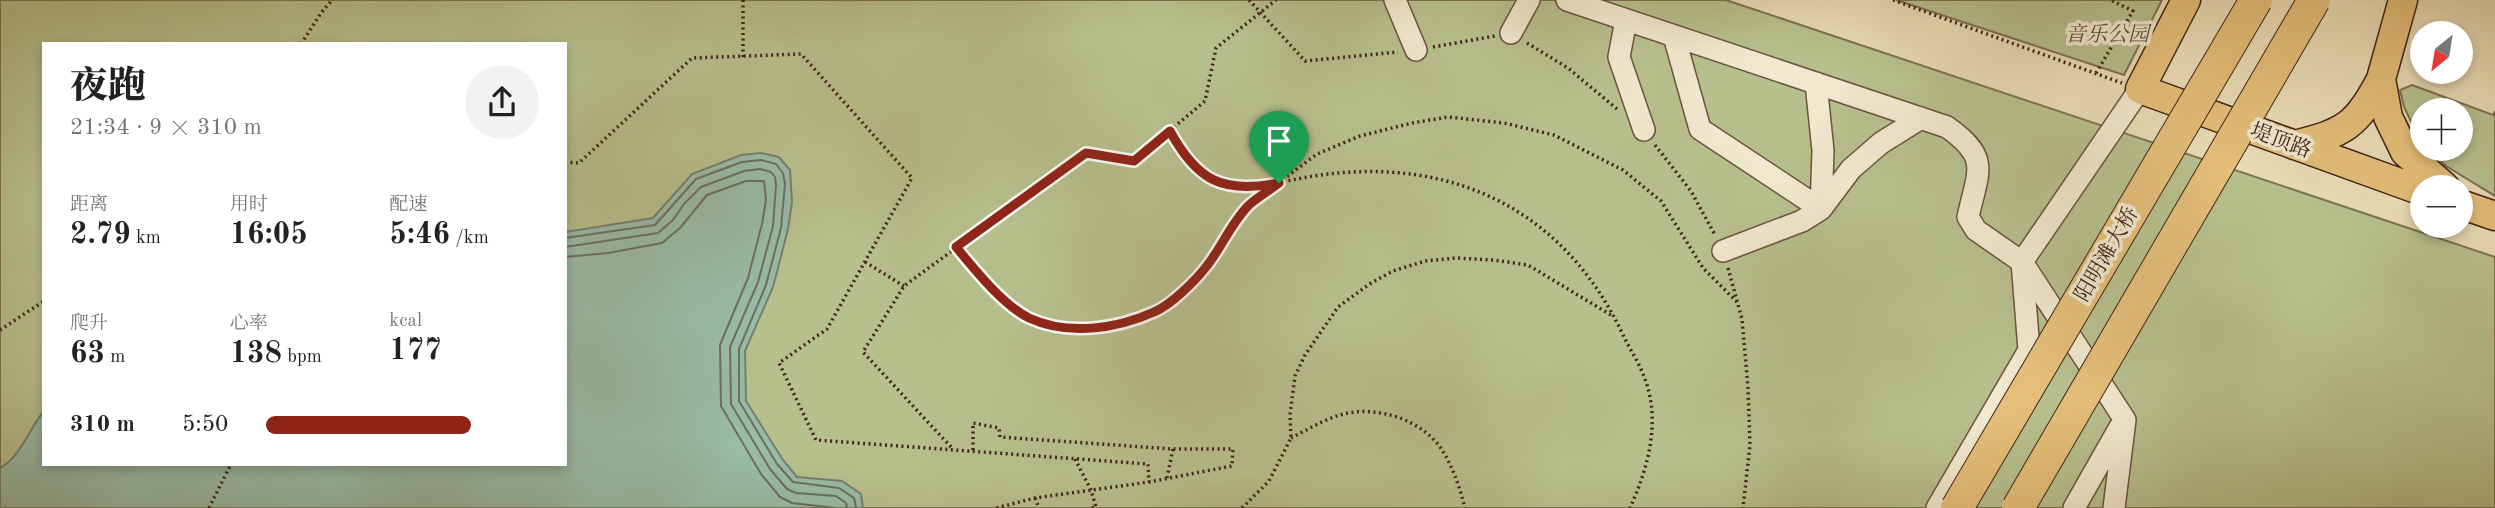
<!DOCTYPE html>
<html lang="zh">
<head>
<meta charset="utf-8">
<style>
  :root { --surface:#fff; --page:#f2f2f2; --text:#222; --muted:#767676; --accent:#8f2418 }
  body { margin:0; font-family:"Old Standard TT","Noto Serif SC",serif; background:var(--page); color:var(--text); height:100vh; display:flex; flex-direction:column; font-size:26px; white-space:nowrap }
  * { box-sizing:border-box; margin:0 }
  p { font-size:23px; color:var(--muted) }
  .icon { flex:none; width:38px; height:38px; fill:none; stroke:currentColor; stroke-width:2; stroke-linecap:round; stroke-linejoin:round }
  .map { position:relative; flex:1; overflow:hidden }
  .details { position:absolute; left:42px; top:42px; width:525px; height:424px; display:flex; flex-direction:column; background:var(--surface); border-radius:0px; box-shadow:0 4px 10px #0003 }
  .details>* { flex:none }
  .needle { width:46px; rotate:210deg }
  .tools { position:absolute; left:2410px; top:21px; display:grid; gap:14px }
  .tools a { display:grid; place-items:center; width:63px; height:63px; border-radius:50%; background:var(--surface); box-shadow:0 4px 10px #0003; font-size:35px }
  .pin { position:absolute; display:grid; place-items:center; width:60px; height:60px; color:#fff; margin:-72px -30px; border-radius:50% 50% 50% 0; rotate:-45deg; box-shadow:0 0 7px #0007 }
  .pin .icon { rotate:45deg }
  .round { display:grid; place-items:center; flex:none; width:74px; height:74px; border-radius:37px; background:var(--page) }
  .headline { display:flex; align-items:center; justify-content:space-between; height:119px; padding:0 28px }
  h1 { font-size:38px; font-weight:800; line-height:52px }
  .figures { display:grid; grid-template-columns:repeat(3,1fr); gap:10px; height:119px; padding:7px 28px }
  .figures div { display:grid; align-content:center }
  .figures b { font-size:30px; font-weight:800 }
  .figures small { font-size:19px; font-weight:400 }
  .figures p { font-size:19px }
  ul { padding:0 28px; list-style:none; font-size:23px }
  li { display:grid; grid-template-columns:112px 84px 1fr; align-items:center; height:52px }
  li i { height:18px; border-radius:9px; background:var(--accent) }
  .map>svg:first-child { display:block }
</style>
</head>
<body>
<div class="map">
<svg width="2495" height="508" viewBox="0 0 2495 508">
  <rect width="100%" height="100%" fill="#e9dcb5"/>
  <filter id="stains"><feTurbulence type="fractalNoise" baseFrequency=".00286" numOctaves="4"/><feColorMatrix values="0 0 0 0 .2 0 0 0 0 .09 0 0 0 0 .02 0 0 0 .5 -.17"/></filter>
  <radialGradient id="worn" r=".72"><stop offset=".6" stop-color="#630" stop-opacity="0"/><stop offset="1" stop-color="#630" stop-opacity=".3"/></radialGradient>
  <path fill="#b7c08d" stroke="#7c7253" stroke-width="2" fill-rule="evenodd" d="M0 0H1726L2495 257V508H0ZM44 44H565V464H44Z
    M1896 0H2162L2124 75Z
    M2412 85 2493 115 2495 111V196L2446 166 2428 149H2460V110H2422V142L2419 138 2404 107 2400 90Z"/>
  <path fill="#99bca8" stroke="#75806f" stroke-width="2" d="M761 153 779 157 790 170 792 202 788 229 773 287 745 351 746 401 783 460 797 477 842 481 861 494 863 508H0V468C20 458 30 427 44 411V464H565V232L653 218 692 174 741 155Z"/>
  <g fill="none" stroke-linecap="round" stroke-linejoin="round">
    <path stroke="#6c7060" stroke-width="2" d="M565 238 655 225 696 179 742 162 761 160 776 164 783 173 785 184 781 228 766 285 739 349V401L777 464 793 482 839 488 854 498 856 508
      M565 247 658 233 673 220 684 204 701 187 744 171 760 169 771 172 775 177 776 185 773 226 758 282 730 347 731 404 770 469 787 489 796 493 836 496 846 503 847 508
      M565 257 608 253 662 243 680 228 707 195 746 181H764L766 200 762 224 748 278 720 345 721 406 761 474 780 497 792 503 835 508"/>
    <defs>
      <path id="minor" d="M1395 0 1416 50
        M1567 0 1947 127C1991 158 1978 171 1968 217L1976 230 2022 262 2029 350 1937 508
        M1626 20 1619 57 1644 130
        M1511 33 1529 0
        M1674 36 1700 129 1821 209
        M1816 83 1823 151 1821 209
        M1723 251 1802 221 1821 209 1851 169 1881 143 1921 118
        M2074 508 2120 427
        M2114 508 2125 420 2022 262 2140 89"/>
      <path id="major" d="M2186 0 2140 89 2422 191
        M2403 0 2381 79 2388 117 2405 152 2445 187
        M2294 145C2344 133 2357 126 2381 79
        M2460 204 2495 216"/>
    </defs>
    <use href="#minor" stroke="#6a5340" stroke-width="24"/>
    <use href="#major" stroke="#402519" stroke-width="31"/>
    <path stroke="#402519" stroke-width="3.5" stroke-dasharray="2 3.5" stroke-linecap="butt" d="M743 0V57
      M1249 0 1305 61 1398 52
      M1893 0 2122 83
      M1527 43 1568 68 1617 109
      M301 44 321 13 332 0
      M1433 47 1495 36
      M2096 73 2133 11 2111 0
      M1170 131C1195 178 1221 195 1275 183
      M1655 145 1691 191 1715 235
      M565 162 579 163 692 58 801 54 912 178 827 329 779 363 816 440 1148 464 1149 482 1035 498 996 508
      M1283 182C1429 148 1559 196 1624 337 1631 351 1640 365 1645 379 1661 422 1648 468 1630 508
      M956 247 993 290 1029 317 1074 330 1113 325 1157 312 1183 291 1206 267 1249 205 1317 154 1360 136 1412 123 1448 117 1504 123 1554 135 1623 170 1661 201 1703 268 1737 302
      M865 262 904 286
      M1728 268 1742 319 1748 388 1750 445 1743 508
      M0 330 44 301
      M1291 438C1307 430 1323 420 1340 415 1376 404 1425 420 1444 453 1454 470 1460 489 1465 508
      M951 447 863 352 904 286 1086 153 1134 161 1205 101 1216 48 1276 0
      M973 450V423L999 428 1000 437 1173 449H1233L1232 466 1149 482
      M1075 459 1091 490 1096 507 1090 508
      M1167 478 1173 449
      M1035 498 1039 508
      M209 508 231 464
      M1242 508 1269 481 1291 438 1290 415 1295 376 1305 355 1338 307 1371 283 1393 271 1425 261 1456 258 1493 260 1528 265 1611 315"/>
    <use href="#minor" stroke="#f1e8cf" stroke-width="21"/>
    <use href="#major" stroke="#e4be7a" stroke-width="28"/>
    <defs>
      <path id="highway-bridge" d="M1957 508 2256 0
        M2018 508 2314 0"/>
    </defs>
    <use href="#highway-bridge" stroke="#402519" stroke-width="34" stroke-linecap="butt"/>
    <use href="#highway-bridge" stroke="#e4be7a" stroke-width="32"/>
  </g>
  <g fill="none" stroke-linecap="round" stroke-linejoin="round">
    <defs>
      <path id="route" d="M1170 131C1197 181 1223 194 1279 183 1270 190 1258 197 1249 205 1231 223 1222 247 1206 267 1195 281 1171 305 1154 312 1116 329 1068 336 1029 318 1003 305 975 270 956 247L1086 153 1134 161Z"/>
    </defs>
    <use href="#route" stroke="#fff" stroke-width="14"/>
    <use href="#route" stroke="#8f2418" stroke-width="9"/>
  </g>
  <g text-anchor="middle" stroke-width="7" stroke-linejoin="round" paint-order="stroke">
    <g font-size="21" font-style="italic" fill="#5e4c36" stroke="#f1e8cf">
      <text x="2107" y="41">音乐公园</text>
    </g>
    <g font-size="21" fill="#402519" stroke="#f1e8cf">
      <text transform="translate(2281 140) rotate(20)" y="7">堤顶路</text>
      <text transform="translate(2106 254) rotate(-60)" y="7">阳明滩大桥</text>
    </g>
  </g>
  <rect width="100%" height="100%" filter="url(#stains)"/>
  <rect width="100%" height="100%" fill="url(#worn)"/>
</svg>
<div class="tools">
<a><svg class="needle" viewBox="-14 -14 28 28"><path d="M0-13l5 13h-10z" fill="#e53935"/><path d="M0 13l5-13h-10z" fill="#767676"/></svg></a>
<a>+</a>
<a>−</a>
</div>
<div class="pin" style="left:1279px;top:183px;background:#1e9e55"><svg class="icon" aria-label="arrive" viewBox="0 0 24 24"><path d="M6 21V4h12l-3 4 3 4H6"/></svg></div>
<section class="details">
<div class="headline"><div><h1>夜跑</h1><p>21:34 · 9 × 310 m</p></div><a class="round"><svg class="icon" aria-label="share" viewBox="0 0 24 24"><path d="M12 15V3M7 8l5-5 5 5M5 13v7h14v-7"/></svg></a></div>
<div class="figures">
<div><p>距离</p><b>2.79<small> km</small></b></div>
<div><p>用时</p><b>16:05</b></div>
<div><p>配速</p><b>5:46<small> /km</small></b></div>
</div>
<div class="figures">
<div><p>爬升</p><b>63<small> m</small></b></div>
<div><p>心率</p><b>138<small> bpm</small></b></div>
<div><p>kcal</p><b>177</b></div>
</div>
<ul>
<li><b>310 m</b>5:50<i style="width:75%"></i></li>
</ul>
</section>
</div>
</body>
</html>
